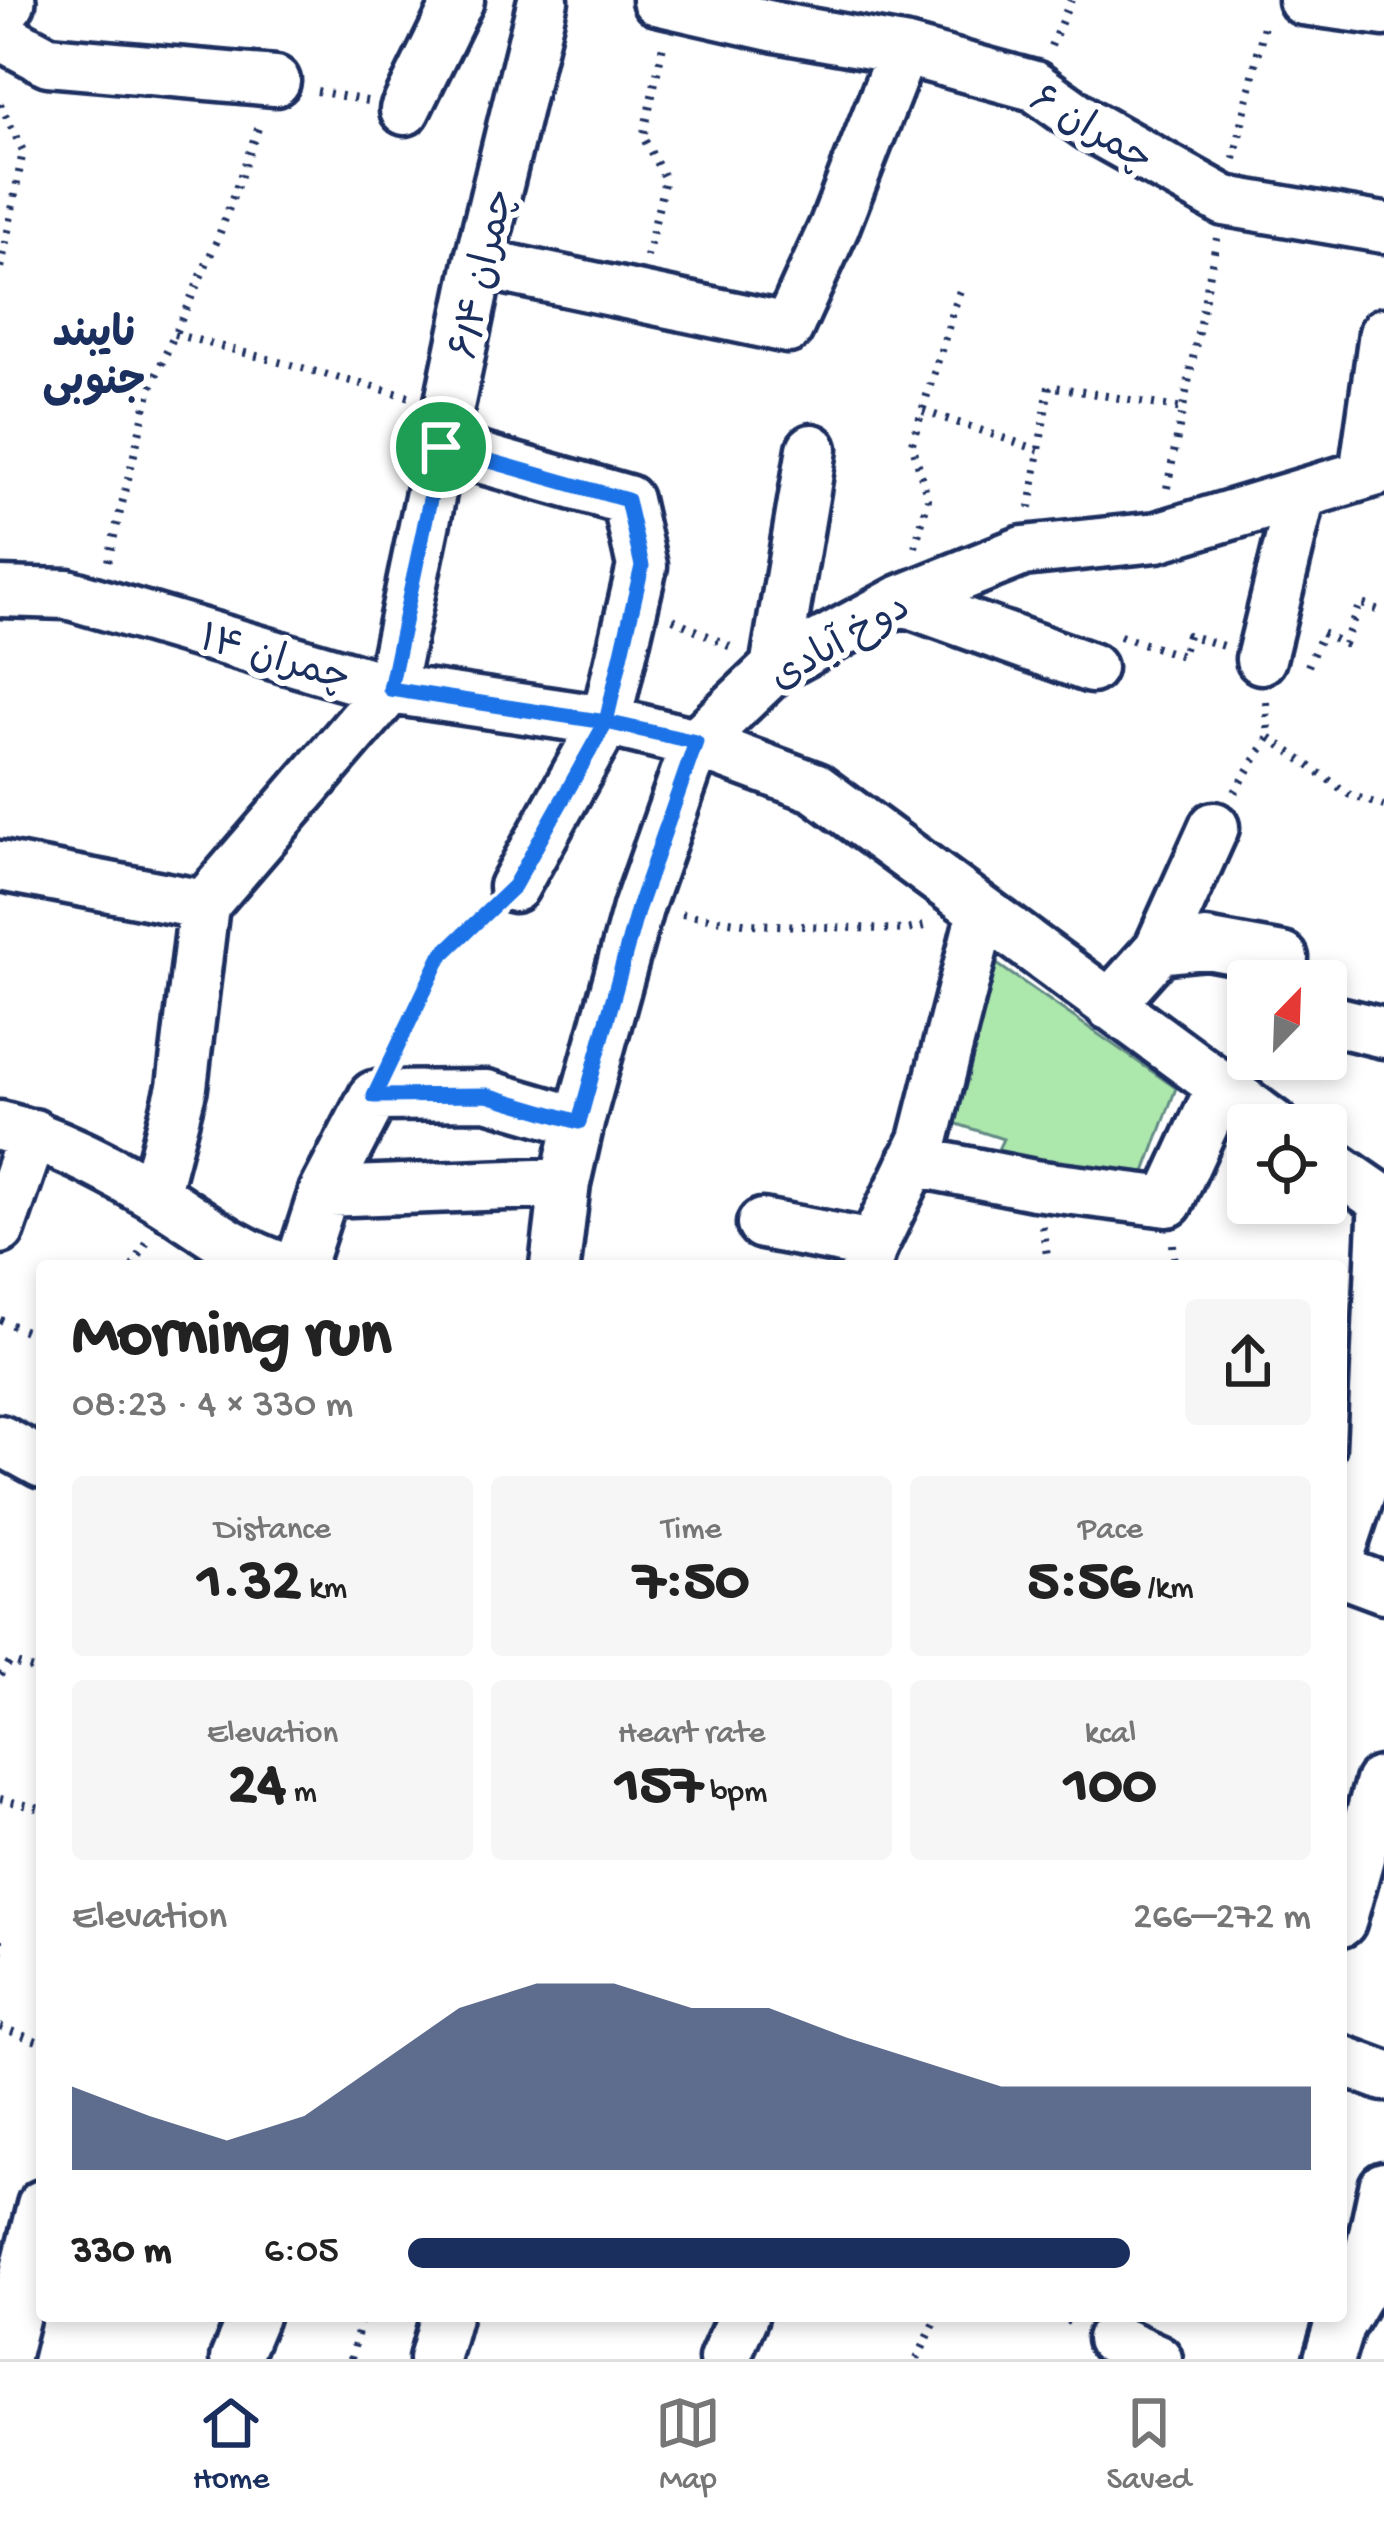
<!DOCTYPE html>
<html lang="en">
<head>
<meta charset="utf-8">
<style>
  :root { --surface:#fff; --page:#f6f6f6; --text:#222; --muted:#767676; --line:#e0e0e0; --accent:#1b2f5e }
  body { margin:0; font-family:"Gochi Hand","Playpen Sans Arabic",sans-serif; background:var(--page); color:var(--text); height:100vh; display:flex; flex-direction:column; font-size:45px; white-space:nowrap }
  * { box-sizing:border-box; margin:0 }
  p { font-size:39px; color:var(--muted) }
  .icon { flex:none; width:66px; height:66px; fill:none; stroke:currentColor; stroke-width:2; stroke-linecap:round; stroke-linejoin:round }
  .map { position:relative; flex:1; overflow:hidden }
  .details { position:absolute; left:36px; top:1260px; width:1311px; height:1062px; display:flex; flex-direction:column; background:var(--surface); border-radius:12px; box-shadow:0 6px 18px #0003 }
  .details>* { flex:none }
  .needle { width:78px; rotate:23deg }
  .fabs { position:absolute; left:1227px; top:960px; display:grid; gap:24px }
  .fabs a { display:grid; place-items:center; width:120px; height:120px; border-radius:12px; background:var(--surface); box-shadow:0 6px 18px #0003; font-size:60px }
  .pin { position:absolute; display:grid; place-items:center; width:102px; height:102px; color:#fff; margin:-51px; border:6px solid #fff; border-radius:50%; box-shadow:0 3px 12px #0007 }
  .round { display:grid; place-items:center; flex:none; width:126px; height:126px; border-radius:12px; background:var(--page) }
  .overview { display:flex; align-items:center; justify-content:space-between; height:204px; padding:0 36px }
  h1 { font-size:66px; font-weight:700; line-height:90px }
  .figures { display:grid; grid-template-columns:repeat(3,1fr); gap:18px; height:204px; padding:12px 36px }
  .figures div { display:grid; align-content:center; border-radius:12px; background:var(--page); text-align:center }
  .figures b { font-size:60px; font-weight:700 }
  .figures small { font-size:33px; font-weight:400 }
  .figures p { font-size:33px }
  .chart { height:336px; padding:24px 36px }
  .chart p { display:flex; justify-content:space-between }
  .chart svg { width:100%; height:216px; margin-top:12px; fill:var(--accent); opacity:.7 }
  ul { padding:0 36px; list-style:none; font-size:39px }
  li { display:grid; grid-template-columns:192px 144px 1fr; align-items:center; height:90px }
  li i { height:30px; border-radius:15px; background:var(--accent) }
  .tab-bar { display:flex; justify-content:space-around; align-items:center; height:168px; border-top:3px solid var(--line); background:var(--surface); font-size:33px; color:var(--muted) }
  .tab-bar a { display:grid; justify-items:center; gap:6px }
  .tab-bar .active { color:var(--accent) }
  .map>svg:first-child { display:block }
</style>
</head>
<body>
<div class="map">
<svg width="1384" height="2359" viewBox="0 0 1384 2359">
  <rect width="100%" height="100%" fill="#fff"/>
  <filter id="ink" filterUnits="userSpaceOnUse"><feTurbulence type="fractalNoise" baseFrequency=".00833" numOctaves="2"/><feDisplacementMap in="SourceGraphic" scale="24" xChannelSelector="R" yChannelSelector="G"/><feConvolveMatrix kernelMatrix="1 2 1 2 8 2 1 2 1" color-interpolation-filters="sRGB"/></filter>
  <g filter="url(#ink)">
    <path fill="#ace7ac" stroke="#648b85" stroke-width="3" d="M997 964 1176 1088 1138 1191 992 1162 1003 1139 951 1122Z"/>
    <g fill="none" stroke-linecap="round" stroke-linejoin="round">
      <defs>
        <path id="minor" d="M657 0 776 27 903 50 1034 86 1089 125 1225 201 1384 228
          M1303 0 1384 11
          M0 35 48 61 275 81
          M405 110 459 0
          M479 263 788 328 834 227 903 50
          M441 447 627 500 642 566 606 721 514 887
          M1364 474 1384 333
          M0 592 67 594 390 689 606 721 696 743 814 787 1274 1125
          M901 600 1091 668
          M1261 659 1301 495
          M775 668 812 449
          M0 866 204 905 182 1087 154 1195
          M204 905 390 689 479 263 543 0
          M1159 949 1214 827
          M1109 1005 1159 949 1206 944 1283 958
          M1326 1019 1384 1033
          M0 1126C54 1139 108 1168 156 1196 198 1221 232 1251 279 1266
          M913 1161 1034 1185 1168 1202 1221 1087
          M1326 1161 1384 1201
          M324 1192 565 1183
          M762 1224 873 1245
          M0 1229 33 1134
          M300 1266 324 1192 374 1096 487 1095 579 1122
          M555 1266 565 1183 579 1122 638 908 696 743 775 668 901 600 1023 551 1157 537 1384 469
          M866 1266 873 1245 924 1140 982 912
          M0 1440 42 1463
          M1341 1550 1372 1457 1384 1198
          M1341 1572 1384 1588
          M1341 1922 1380 1782
          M1341 2060 1384 2076
          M1112 2339 1157 2359
          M5 2355 42 2205
          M235 2359 253 2316
          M434 2359 446 2316
          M724 2359 743 2316
          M1329 2359 1339 2326 1363 2285 1384 2187"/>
        <path id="major" d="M0 3 3 0"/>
      </defs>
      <use href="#minor" stroke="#1b2f5e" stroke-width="57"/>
      <use href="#major" stroke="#1b2f5e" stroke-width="72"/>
      <path stroke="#1b2f5e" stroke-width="8" stroke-dasharray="3 9" stroke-linecap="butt" d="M1051 46 1071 0
        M317 91 367 101
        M0 104 23 151 0 274
        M1234 159 1265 21
        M647 257 665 179 643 137 664 41
        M174 334 411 397
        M923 411 1039 450
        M1167 488 1217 238
        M1030 508 1049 386 1183 409
        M915 547 928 499 912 443 960 290
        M108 561 150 389 218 238 260 123
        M673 619 735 649
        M1120 636 1182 656 1188 635 1223 646
        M1308 666 1322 633 1344 644 1360 603 1384 613
        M1266 702 1269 737 1350 795 1384 806
        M1235 792 1269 737
        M682 914 750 924 907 930 929 925
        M394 1054 441 956 486 912
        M1042 1226 1049 1266
        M1173 1244 1175 1266
        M133 1266 147 1242
        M0 1320 42 1338
        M0 1675 10 1662 42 1672
        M0 1799 42 1809
        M0 1939V1953
        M0 2027 42 2043
        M1056 2316 1077 2325
        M351 2359 362 2316
        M917 2359 938 2316"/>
      <use href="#minor" stroke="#fff" stroke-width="48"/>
      <use href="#major" stroke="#fff" stroke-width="63"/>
    </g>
  </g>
  <g fill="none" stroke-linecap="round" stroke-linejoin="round" filter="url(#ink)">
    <defs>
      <path id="route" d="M441 447 627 500 642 566 606 722 514 886 441 956 374 1096 487 1095 579 1122 638 908 696 742 606 722 390 689 441 447"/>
    </defs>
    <use href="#route" stroke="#fff" stroke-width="24"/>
    <use href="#route" stroke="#1a73e8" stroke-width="15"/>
  </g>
  <g text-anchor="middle" stroke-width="12" stroke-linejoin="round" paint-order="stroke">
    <g font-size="39" fill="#1b2f5e" stroke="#fff">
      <text transform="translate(1093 126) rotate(30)" y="14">چمران ۶</text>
      <text transform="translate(479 273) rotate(-77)" y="14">چمران ۶/۴</text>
      <text transform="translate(838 639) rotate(-30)" y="14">دوخ آبادی</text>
      <text transform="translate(276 655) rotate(16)" y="14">چمران ۱۴</text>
    </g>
    <g font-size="42" font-weight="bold" fill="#1b2f5e" stroke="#fff">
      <text x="94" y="345">نایبند<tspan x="94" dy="48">جنوبی</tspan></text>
    </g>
  </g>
</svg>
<div class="fabs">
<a><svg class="needle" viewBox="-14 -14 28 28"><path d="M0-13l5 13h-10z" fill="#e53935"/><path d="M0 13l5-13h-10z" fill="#767676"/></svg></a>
<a><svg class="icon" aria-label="locate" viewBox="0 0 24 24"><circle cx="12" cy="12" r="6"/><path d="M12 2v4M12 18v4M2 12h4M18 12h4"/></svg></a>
</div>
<div class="pin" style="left:441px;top:447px;background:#1e9e55"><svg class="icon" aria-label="arrive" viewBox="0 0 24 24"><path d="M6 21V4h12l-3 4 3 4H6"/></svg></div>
<section class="details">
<div class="overview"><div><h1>Morning run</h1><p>08:23 · 4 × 330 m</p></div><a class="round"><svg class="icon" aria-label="share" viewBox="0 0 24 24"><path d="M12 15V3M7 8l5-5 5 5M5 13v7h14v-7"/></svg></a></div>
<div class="figures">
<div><p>Distance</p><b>1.32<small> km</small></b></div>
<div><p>Time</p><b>7:50</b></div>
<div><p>Pace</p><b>5:56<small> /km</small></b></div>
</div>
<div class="figures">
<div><p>Elevation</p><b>24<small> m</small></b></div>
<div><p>Heart rate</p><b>157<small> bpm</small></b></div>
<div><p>kcal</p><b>100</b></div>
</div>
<div class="chart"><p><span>Elevation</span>266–272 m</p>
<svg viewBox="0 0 160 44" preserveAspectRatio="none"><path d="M0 44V27L10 33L20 38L30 33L40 22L50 11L60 6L70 6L80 11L90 11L100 17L110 22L120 27L130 27L140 27L150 27L160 27V44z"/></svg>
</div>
<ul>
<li><b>330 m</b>6:05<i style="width:80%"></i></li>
</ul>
</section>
</div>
<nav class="tab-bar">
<a class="active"><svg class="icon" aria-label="home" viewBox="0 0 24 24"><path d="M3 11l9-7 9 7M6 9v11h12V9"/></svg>Home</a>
<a><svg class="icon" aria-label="map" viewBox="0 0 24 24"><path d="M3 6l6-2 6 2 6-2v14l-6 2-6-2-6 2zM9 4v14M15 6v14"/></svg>Map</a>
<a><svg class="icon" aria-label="saved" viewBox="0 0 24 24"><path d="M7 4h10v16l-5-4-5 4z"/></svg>Saved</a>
</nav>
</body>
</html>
